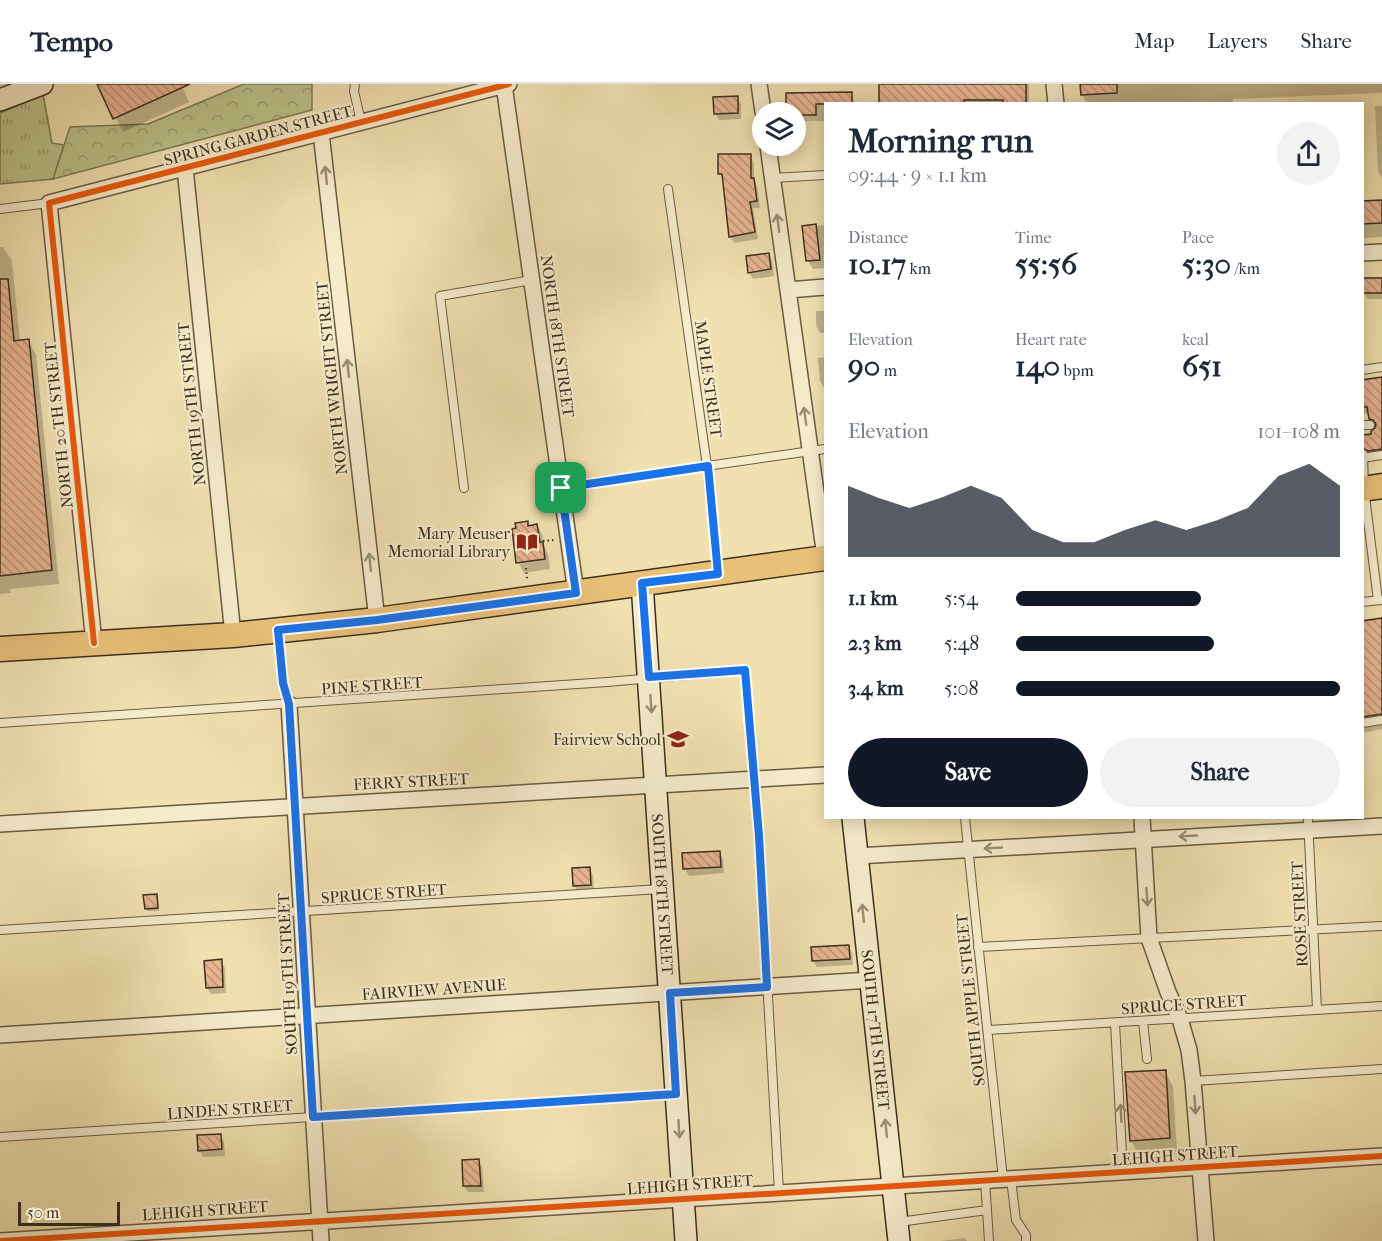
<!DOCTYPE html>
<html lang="en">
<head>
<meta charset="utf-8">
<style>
  :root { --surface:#fff; --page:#f2f2f3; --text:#1f2937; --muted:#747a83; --line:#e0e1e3; --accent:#111827 }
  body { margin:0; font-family:"IM FELL French Canon",serif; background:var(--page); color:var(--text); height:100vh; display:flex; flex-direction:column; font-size:22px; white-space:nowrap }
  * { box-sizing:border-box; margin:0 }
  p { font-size:20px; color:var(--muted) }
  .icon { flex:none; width:33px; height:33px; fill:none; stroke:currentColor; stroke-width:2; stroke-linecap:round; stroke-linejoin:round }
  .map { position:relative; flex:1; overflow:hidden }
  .sheet { position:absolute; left:824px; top:18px; width:540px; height:717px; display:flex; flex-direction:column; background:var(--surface); border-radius:0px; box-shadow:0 3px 15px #0003 }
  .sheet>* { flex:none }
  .buttons { position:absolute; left:752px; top:18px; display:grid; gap:12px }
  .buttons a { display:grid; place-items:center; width:54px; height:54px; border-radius:50%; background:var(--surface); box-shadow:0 3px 15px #0003; font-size:30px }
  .scale { position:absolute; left:18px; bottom:15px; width:102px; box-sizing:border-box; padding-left:6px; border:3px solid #3c2f1e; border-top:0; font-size:16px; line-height:21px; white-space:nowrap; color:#3c2f1e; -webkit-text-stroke:4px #f6eccc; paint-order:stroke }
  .pin { position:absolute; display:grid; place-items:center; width:51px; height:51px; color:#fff; margin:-26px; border-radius:12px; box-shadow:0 3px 9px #0006 }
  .round { display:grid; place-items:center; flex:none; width:63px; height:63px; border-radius:32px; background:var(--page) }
  .overview { display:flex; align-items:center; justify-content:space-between; height:102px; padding:0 24px }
  h1 { font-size:33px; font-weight:700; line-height:45px }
  .metrics { display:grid; grid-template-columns:repeat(3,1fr); gap:9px; height:102px; padding:6px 24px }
  .metrics div { display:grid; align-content:center }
  .metrics b { font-size:30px; font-weight:700 }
  .metrics small { font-size:16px; font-weight:400 }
  .metrics p { font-size:16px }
  .chart { height:168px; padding:12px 24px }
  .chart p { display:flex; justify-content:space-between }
  .chart svg { width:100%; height:108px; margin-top:6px; fill:var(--accent); opacity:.7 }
  .primary-button { display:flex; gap:12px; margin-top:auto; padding:12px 24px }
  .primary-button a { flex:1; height:69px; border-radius:36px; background:var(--accent); color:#fff; font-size:24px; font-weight:700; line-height:69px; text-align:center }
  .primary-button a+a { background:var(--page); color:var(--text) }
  ul { padding:0 24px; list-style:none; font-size:20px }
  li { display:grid; grid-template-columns:96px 72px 1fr; align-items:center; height:45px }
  li i { height:15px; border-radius:8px; background:var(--accent) }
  header { display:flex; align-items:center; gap:36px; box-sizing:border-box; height:84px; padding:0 30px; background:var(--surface); border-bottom:2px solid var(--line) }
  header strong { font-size:28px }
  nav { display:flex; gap:33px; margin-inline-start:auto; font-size:21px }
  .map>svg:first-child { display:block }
</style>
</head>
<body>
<header>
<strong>Tempo</strong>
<nav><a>Map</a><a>Layers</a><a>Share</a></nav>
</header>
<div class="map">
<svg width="1382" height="1157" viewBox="0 0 1382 1157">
  <defs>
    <pattern id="grass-tufts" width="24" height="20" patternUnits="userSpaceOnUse" patternTransform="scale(1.5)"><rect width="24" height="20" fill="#bbc28b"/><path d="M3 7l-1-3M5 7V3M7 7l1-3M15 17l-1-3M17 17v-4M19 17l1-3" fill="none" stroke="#999e71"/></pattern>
    <pattern id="forest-crowns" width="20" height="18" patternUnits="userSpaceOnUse" patternTransform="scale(1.5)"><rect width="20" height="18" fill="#bbc28b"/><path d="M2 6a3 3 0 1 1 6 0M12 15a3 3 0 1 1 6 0" fill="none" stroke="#999e71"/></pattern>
    <pattern id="building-back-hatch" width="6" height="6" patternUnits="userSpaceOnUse" patternTransform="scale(1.5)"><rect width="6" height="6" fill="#e9b592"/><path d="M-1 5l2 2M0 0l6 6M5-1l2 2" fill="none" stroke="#be9477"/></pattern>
  </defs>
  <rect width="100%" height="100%" fill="#f1e1b1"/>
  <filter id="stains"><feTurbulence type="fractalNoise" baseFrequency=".00333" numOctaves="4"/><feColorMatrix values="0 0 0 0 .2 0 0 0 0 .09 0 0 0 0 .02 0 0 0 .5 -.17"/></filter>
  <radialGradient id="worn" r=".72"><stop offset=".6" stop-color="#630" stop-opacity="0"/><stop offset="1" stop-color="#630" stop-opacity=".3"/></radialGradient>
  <path fill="url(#grass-tufts)" stroke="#7c7854" stroke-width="1.5" d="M43 10 52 59 64 61 53 95 0 100V29Z"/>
  <path fill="url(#forest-crowns)" stroke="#7c7854" stroke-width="1.5" d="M244 0H312V26L53 95 70 43 148 40Z"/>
  <path fill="#0003" d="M99 0H181L189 18 123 48Z
    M911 0H1029V20H880Z
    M1082 0H1382V9L1233 15V18L1200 20H1087L1082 10Z
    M851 9 855 20H825V37H795V28H788V10Z
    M737 14 741 20V35L719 36 716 30Z
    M1375 22H1382V95L1378 87Z
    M750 72 754 79V97L757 102 760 124H753L758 155 734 159 730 152 724 96 720 90Z
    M1382 118V153L1362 154V119Z
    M825 141 824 184 813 185 808 177 804 143Z
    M0 163H3L12 177 20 258 28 257 36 271 59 500 10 505 11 509 0 510Z
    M768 170 772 177 774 192 753 195 749 188Z
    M1382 195V215H1368L1364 209Z
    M816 227H825V249H820L816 242Z
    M825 273V304H824L820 297 818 274Z
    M1382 295V372L1362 373V352L1373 351 1378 344 1370 334V329L1362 330V298Z
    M527 439 530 443 537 442 543 452 544 462 548 470 550 485 524 489 518 478Z
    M1382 536V645L1362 649V538Z
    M719 769 723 775 724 789 689 792 685 785 684 771Z
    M589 784 593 791 594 807 578 808 574 801Z
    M156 811 159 827H148L146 825Z
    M848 863 852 869 853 881 817 883 813 876Z
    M221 877 225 884 226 909 211 910 207 904Z
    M1165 988 1173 1002 1177 1068 1139 1071 1131 1057Z
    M220 1051 224 1058 225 1072 203 1073 200 1067 199 1052Z
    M478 1076 482 1083 484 1108H468L464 1102Z
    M965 1154 967 1157H940Z"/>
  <path fill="url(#building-back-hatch)" stroke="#3c2f1e" stroke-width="1.5" d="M97 0H190L113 35Z
    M879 0H1026V20H1003V16H964V19L879 20Z
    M1080 0H1117V9L1081 11Z
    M852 8V20H816V31H795V28H786V9Z
    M738 12V29L714 30 713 13Z
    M718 70H751V94H754L757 117 750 118 755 148 729 153 722 90H718Z
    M1382 116V139L1362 140V117Z
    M816 140 820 176 806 177 802 142Z
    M769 169 771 185 748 189 746 172Z
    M1362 194H1382V209H1362Z
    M0 195H8L14 257 29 255 52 486 0 492Z
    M1382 293V365L1368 367 1362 364V351L1371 350V347L1375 344 1376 340 1373 336 1369 335 1367 323H1362V296Z
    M528 437V442L537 440 540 458H543L545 475 516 479 512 445 516 444 515 439Z
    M1382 534V630L1362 633V537Z
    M720 767 721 783 683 785 682 769Z
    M590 783 591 801 573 802 572 784Z
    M157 810 158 824 145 825 143 811Z
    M849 861 850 875 812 877 811 863Z
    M222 875 223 903 206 904 204 877Z
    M1166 986 1170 1054 1130 1057 1125 988Z
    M221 1050 222 1065 198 1067 197 1051Z
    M479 1075 481 1102H463L462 1076Z"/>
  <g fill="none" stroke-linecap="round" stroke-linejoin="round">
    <defs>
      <path id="lane" d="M355 0 354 7 361 38
        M772 94 825 91
        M668 105 707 382 718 485
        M0 125 49 119
        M1362 286 1382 283
        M1362 341H1370
        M1363 370 1364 405 1378 516
        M1362 374 1382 371
        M561 403 825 365
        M464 404 440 212 532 196
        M1362 518 1381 516
        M0 639 607 598 745 586 759 752 779 1108
        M1362 639 1382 636
        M965 734 1003 1095
        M1308 734 1317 925
        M0 846 661 805
        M978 863 1382 842
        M1143 937 1147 975
        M1115 939 1123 1088
        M988 946 1382 922
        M1193 997 1382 985
        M0 1053 675 1010
        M1011 1095 1016 1136 1026 1151V1157
        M985 1096 989 1157
        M899 1138 987 1126"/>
      <path id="street" d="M759 0 763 28
        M1054 0 1056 20
        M504 1 576 509
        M321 49 377 536
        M768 62 825 473
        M185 84 233 551
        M1362 169 1382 168
        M788 206 825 203
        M94 559 49 119 509 0
        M289 620 321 1157
        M1142 734 1149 854 1168 908 1180 935 1189 966 1193 997 1206 1157
        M0 740 825 691
        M857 772 1382 742
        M0 951 871 896
        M0 1157 1382 1072"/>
      <g id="secondary">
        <path d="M0 16 42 0"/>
        <path id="s1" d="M642 499 686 1157"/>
        <path id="s2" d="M853 734 899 1157"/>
      </g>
      <path id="primary" d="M1362 405 1382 402
        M0 565 233 551 377 536 825 474"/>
    </defs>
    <use href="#lane" stroke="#695c43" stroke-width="10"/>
    <use href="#street" stroke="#695c43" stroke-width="18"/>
    <use href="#secondary" stroke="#3c2f1e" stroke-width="24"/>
    <use href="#primary" stroke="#3c2f1e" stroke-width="27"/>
    <path stroke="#3c2f1e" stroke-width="2" stroke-dasharray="1.5 3" stroke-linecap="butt" d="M543 457 554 456
      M526 484 527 495
      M280 564 285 606"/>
    <use href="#lane" stroke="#f6eccc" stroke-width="8"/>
    <use href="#street" stroke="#f6eccc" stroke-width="15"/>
    <use href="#secondary" stroke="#f6eccc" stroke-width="21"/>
    <use href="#primary" stroke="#e8c078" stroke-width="24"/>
    <defs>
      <path id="cycleway" d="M94 559 49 119 509 0
        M0 1157 1382 1072"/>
    </defs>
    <use href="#cycleway" stroke="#f6eccc" stroke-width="10"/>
    <use href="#cycleway" stroke="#e8590c" stroke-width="6"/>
  </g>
  <defs><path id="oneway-shaft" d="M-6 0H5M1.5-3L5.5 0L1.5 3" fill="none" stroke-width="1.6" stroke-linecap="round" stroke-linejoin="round" transform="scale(1.5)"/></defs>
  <g stroke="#998e75">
    <use href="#oneway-shaft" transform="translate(326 91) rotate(-96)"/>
    <use href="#oneway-shaft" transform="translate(778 139) rotate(-98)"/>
    <use href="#oneway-shaft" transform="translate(348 284) rotate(-96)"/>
    <use href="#oneway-shaft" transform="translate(805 332) rotate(-98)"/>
    <use href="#oneway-shaft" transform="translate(370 478) rotate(-96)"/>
    <use href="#oneway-shaft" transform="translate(651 620) rotate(86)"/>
    <use href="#oneway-shaft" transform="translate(1188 752) rotate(177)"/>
    <use href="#oneway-shaft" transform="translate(993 764) rotate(177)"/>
    <use href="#oneway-shaft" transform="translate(1147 813) rotate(86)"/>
    <use href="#oneway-shaft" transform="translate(863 829) rotate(-96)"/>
    <use href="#oneway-shaft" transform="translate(1195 1021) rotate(86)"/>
    <use href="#oneway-shaft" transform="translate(1121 1029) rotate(-93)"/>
    <use href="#oneway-shaft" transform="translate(886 1044) rotate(-96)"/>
    <use href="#oneway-shaft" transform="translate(679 1045) rotate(86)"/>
  </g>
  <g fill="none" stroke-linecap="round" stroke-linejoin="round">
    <defs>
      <path id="route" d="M708 382 718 490 642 499 649 593 745 586 759 752 767 903 670 909 676 1010 313 1033 289 620 283 599 278 546 377 536 576 509 561 404Z"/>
    </defs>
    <use href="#route" stroke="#fff" stroke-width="12"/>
    <use href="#route" stroke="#1a73e8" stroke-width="8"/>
  </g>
  <defs>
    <symbol id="library-bare" viewBox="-9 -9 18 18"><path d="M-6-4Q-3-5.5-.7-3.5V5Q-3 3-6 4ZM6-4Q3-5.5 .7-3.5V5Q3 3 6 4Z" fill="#8f2418" stroke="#f6eccc" stroke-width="2.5" paint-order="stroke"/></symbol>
    <symbol id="school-bare" viewBox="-9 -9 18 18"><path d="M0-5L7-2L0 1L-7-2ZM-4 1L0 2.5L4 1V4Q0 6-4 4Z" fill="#8f2418" stroke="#f6eccc" stroke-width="2.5" paint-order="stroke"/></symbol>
  </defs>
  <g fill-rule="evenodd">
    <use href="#library-bare" x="512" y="443" width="30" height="30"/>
    <use href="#school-bare" x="663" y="640" width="30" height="30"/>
  </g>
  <g text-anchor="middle" stroke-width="4.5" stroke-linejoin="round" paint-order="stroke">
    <g font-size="16" fill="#3c2f1e" stroke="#f6eccc">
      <text transform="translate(258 51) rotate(-15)" y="6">SPRING GARDEN STREET</text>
      <text transform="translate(558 252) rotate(82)" y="6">NORTH 18TH STREET</text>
      <text transform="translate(331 294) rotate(-96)" y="6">NORTH WRIGHT STREET</text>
      <text transform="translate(709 295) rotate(82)" y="6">MAPLE STREET</text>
      <text transform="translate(191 320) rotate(-96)" y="6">NORTH 19TH STREET</text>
      <text transform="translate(58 341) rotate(-96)" y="6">NORTH 20TH STREET</text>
      <text transform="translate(372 601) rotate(-4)" y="6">PINE STREET</text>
      <text transform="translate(411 697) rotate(-3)" y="6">FERRY STREET</text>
      <text transform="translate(384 809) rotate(-4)" y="6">SPRUCE STREET</text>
      <text dy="6" stroke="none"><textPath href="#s1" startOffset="312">SOUTH 18TH STREET</textPath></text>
      <text transform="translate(1299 830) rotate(-93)" y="6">ROSE STREET</text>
      <text transform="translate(287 890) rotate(-93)" y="6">SOUTH 19TH STREET</text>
      <text transform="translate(434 905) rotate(-4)" y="6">FAIRVIEW AVENUE</text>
      <text transform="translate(970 916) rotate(-96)" y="6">SOUTH APPLE STREET</text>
      <text transform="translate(1184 920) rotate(-4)" y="6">SPRUCE STREET</text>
      <text dy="6" stroke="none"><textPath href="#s2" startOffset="213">SOUTH 17TH STREET</textPath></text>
      <text transform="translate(230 1025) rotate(-4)" y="6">LINDEN STREET</text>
      <text transform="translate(1175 1071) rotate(-4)" y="6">LEHIGH STREET</text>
      <text transform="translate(690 1100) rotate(-4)" y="6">LEHIGH STREET</text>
      <text transform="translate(205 1126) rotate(-4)" y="6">LEHIGH STREET</text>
    </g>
    <g font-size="16" fill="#3c2f1e" stroke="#f6eccc" text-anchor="end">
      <text x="510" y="455">Mary Meuser<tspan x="510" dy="18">Memorial Library</tspan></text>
      <text x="661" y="661">Fairview School</text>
    </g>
  </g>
  <rect width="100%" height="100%" filter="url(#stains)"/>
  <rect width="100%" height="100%" fill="url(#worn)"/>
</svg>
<div class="buttons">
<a><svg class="icon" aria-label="layers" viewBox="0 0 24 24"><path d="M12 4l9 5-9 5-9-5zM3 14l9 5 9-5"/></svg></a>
</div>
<div class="scale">50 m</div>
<div class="pin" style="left:561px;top:404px;background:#1e9e55"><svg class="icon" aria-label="arrive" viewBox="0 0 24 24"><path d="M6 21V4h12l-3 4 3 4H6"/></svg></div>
<section class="sheet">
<div class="overview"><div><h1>Morning run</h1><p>09:44 · 9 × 1.1 km</p></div><a class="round"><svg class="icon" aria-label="share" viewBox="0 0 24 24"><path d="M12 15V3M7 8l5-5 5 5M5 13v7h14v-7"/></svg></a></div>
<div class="metrics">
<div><p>Distance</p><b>10.17<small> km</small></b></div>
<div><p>Time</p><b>55:56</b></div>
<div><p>Pace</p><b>5:30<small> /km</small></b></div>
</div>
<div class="metrics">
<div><p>Elevation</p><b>90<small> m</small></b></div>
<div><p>Heart rate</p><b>140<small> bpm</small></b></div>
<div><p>kcal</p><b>651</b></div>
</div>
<div class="chart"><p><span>Elevation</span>101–108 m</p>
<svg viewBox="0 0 160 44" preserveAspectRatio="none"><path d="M0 44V15L10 20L20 24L30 20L40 15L50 20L60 33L70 38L80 38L90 33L100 29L110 33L120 29L130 24L140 11L150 6L160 15V44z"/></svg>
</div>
<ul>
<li><b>1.1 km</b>5:54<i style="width:57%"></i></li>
<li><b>2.3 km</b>5:48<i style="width:61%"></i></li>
<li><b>3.4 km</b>5:08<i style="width:100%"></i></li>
</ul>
<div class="primary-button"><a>Save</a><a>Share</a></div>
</section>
</div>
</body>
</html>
